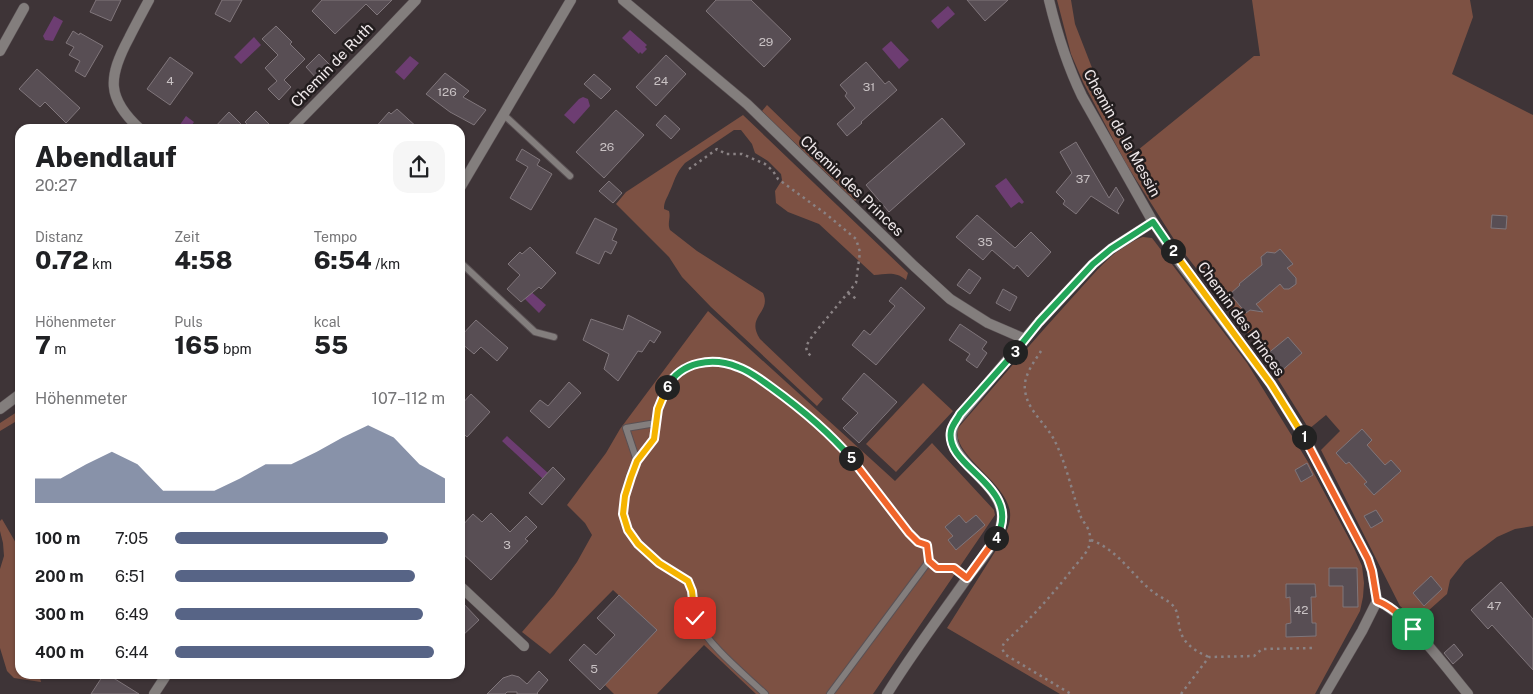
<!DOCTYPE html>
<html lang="de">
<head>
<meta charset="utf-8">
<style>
  :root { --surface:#fff; --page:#f6f6f6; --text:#202124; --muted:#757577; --accent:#576486 }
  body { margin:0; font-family:"Public Sans",sans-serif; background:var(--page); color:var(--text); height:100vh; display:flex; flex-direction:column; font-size:19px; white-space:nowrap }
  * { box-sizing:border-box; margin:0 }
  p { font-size:16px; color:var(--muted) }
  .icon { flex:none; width:28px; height:28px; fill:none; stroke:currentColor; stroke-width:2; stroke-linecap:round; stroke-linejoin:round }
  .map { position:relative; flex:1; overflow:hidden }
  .details { position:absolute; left:15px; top:124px; width:450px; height:555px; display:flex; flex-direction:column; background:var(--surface); border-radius:15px; box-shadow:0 1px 4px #0004 }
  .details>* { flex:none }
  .pin { position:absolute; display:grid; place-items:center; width:42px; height:42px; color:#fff; margin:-21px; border-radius:10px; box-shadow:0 2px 8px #0006 }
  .km { position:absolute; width:25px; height:25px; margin:-12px; border-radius:50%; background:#222; color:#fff; font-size:14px; line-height:25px; text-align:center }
  .round { display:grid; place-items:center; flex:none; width:52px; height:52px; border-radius:15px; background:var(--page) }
  .headline { display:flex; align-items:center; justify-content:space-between; height:85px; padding:0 20px }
  h1 { font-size:28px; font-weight:800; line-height:38px }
  .figures { display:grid; grid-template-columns:repeat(3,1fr); gap:8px; height:85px; padding:5px 20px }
  .figures div { display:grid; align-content:center }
  .figures b { font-size:25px; font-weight:800 }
  .figures small { font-size:14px; font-weight:400 }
  .figures p { font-size:14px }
  .chart { height:140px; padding:10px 20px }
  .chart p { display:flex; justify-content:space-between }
  .chart svg { width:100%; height:90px; margin-top:5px; fill:var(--accent); opacity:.7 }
  ul { padding:0 20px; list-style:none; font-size:16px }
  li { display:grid; grid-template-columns:80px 60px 1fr; align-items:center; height:38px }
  li i { height:12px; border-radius:6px; background:var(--accent) }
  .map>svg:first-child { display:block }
</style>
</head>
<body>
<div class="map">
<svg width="1533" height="694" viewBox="0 0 1533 694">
  <rect width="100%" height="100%" fill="#3e3437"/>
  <path fill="#7d5143" d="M1057 0H1071L1075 24 1096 78 1112 115 1133 154 1254 56H1260L1252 0H1470L1473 17 1452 74 1533 115V526L1515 529 1497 537 1465 561 1450 580 1447 594 1428 611 1414 613 1406 611 1400 606 1321 450 1340 431 1326 415 1309 429 1256 344 1177 244 1126 164 1083 82 1071 54Z
    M767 105 861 196 855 201 762 111Z
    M743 115 908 273 906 280C896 271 886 274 874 275L819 224 788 212 776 203 775 191 782 180 781 174 768 161 755 153 752 144 741 130H734L685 163C675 174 675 180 669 193 666 200 664 202 664 209L669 211C671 218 667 223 670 230L697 251 763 293C772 313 745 316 760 339L823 399 817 406 711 307 682 277 669 257 616 204 626 192Z
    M1143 237 1152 238 1247 363 1308 462 1354 548 1362 566 1364 583 1363 597 1360 611 1315 694H1060L947 628 1003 539C1007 531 1011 522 1010 512 1007 482 950 454 958 428 996 384 1033 341 1071 299 1092 277 1113 247 1143 237Z
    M708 311 895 481 932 443 994 510 995 515 873 694H756L704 645 657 694H614L605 685 656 630 613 590 550 654 522 632 554 595 577 562 592 535 585 523 567 505 606 453 620 429Z
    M923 383 953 411 896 472 866 444Z
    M20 410V419L0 431V423Z
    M2 519 20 550V674H39L41 682 14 678 7 671 0 648V569L4 556 3 543 0 531V521Z"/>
  <path fill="#6d3d72" d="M948 6 955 14 938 29 931 21Z
    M54 16 63 21 53 41 45 40 43 36Z
    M630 30 647 45 645 47 647 49 642 54 640 52 639 54 622 38Z
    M254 37 261 45 241 64 234 57Z
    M891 41 909 60 899 69 882 49Z
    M410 56 419 63 404 80 395 72Z
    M583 97 588 99 590 106 574 124 564 115 579 99Z
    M186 116 194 122 189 129H177Z
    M1006 178 1024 202 1022 204 1019 202 1011 208 995 186Z
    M528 289 546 305 539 313 525 299Z
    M507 436 548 473 543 479 502 441Z"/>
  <path fill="#584e54" stroke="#80767b" d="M96 0H121L111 21 90 12Z
    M222 0H242L230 22 215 14Z
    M322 0H392L377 15 366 4 335 34 312 11Z
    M716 0H751L791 39 764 67 706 11Z
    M967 0H1008L985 21Z
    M276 26 292 42 290 44 305 59 284 80 291 87 279 100 268 89 277 81 265 68 278 55 262 39Z
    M73 31 79 35 80 33 103 46 85 77 75 71 80 61 69 55 74 47 66 43Z
    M319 54 332 67 318 80 306 67Z
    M666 55 686 74 656 106 636 87Z
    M170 57 193 73 170 105 147 89Z
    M866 62 885 84 889 81 897 90 861 122 862 123 847 136 837 124 855 108 845 96 847 93 840 85Z
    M37 69 80 108 66 123 45 102 40 107 19 89Z
    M445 73 469 91 463 97 486 110 474 125 450 112 426 94Z
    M594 74 611 89 601 99 584 84Z
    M397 109 419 129H374L389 112 391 114Z
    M616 110 644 135 604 178 576 152Z
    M256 111 274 129H252L245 122Z
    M229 112 246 129H213Z
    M665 115 680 129 671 139 656 125Z
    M942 118 965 144 889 212 866 185Z
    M1076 142 1109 198 1116 187 1124 200 1117 211 1119 214 1091 196 1076 214 1063 204 1065 201 1056 192 1072 173 1060 152Z
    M522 149 540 160 537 165 552 174 531 210 510 198 528 167 516 160Z
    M609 181 622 193 613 203 599 191Z
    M977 215 1015 248 1031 232 1051 252 1028 277 1017 265 1014 269 992 250 983 260 956 237Z
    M1492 215 1507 216 1506 229 1491 228Z
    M595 218 617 229 612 240 617 242 611 254 605 251 599 264 576 253Z
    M530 247 556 273 541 289 539 287 521 302 507 289 520 275 508 264 520 252 522 254Z
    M1280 249 1293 264 1287 268 1296 278V284L1289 289H1284L1280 284 1259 302 1256 304 1263 312 1250 310 1246 313 1230 294 1240 285 1239 284 1262 265 1261 257 1267 252 1275 253Z
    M969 269 981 278 970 294 957 285Z
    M901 287 925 308 876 365 852 345 864 330 870 335 895 306 889 301Z
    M1003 289 1017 297 1010 311 996 303Z
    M628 315 661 332 654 343 650 340 642 352 638 351 618 381 604 369 609 354 583 340 591 319 623 330Z
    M476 320 508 348 497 361 481 347 474 354 460 342V337Z
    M960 324 987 342 982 349 987 353 977 368 966 360 970 354 949 340Z
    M1288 337 1302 353 1278 374 1266 355Z
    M864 373 897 402 859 443 843 428 858 413 842 399Z
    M569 382 581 393 549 428 530 411 540 400 548 406Z
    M471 394 490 412 467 437 460 430V406Z
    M1362 429 1372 440 1367 445 1385 465 1391 460 1401 471 1374 495 1364 484 1367 482 1349 462 1346 464 1336 453Z
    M1307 463 1313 475 1301 482 1295 470Z
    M553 467 565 479 542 505 529 493Z
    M1376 510 1383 521 1371 528 1364 516Z
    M491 513 510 532 526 516 537 527 525 539 528 541 491 580 460 551V528L473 514 482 522Z
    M959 515 966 523 976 515 985 525 956 550 948 540 953 536 945 527Z
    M1329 568H1357L1358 607H1343V586H1329Z
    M1431 576 1442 589 1424 606 1413 593Z
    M1501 582 1533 619V670L1492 625 1488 629 1471 610Z
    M1286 584H1315L1316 597H1311L1312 623H1316V636L1286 637V624L1291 623 1290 597 1286 598Z
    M619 595 657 630 600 690 569 660 584 644 596 655 615 635 597 618Z
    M460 600 479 620 460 638Z
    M1454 644 1463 655 1453 664 1444 653Z
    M539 671 548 680 537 693 538 694H517V692H507L505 694H487L503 678 512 675 519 677 527 684Z
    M104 674H107L139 694H91Z"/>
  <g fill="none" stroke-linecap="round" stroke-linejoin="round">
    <defs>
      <path id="service" d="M503 114 570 176
        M460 262 535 332 554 337
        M637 461 626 428 656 423
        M929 561 937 568H954L967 578
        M765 694C743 673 710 647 696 620 690 608 698 591 687 580 683 576 676 574 671 571 652 558 633 545 625 523 620 505 628 476 637 461 646 445 654 446 656 425 658 402 667 372 693 365 723 356 748 371 773 388 801 408 826 430 849 456 870 480 888 508 909 533L918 542 927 545 929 561 830 694"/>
      <path id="minor" d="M623 0 747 104 914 266 950 299 988 323 1025 339
        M0 51 24 8
        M140 129C106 98 108 77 129 38 135 26 142 13 149 0
        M291 129 374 44 416 0
        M0 409 20 394
        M460 586 524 646
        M1377 601C1405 611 1447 669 1468 694
        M887 694C911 655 939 618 965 581 976 566 988 553 996 537 1000 531 1002 522 1002 515 1000 479 937 458 955 422L1039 322 1093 264 1111 249 1153 222"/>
      <path id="tertiary" d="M1049 0C1057 33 1067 65 1082 96L1153 222 1180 263 1271 384 1307 442 1368 559 1372 571 1377 601 1362 631 1325 694
        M460 188 571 0
        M154 694 167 674"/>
    </defs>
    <use href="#service" stroke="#5a5154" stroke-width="8"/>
    <use href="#minor" stroke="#5a5154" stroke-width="11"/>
    <use href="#tertiary" stroke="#5a5154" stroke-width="11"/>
    <path stroke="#8a8284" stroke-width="2.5" stroke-dasharray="2.5 4" stroke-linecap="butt" d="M689 169 717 149 726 154H742L765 164 773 171 778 179 826 214 856 239 860 252 856 283 813 335 806 346 807 352 813 358
      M848 293 858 300
      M1041 351C1034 362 1023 376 1025 390 1027 409 1042 420 1052 436 1066 460 1072 494 1082 520 1087 525 1091 533 1090 541 1090 550 1080 560 1074 567 1053 594 1031 619 1005 642 1001 647 1002 650 1006 655L1071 694
      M1091 540C1118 550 1131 574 1152 591 1159 597 1169 600 1174 607 1178 612 1178 619 1179 625 1181 642 1194 651 1209 657
      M1181 694 1209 657 1254 656 1262 649 1314 648"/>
    <use href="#service" stroke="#837e7d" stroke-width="6"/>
    <use href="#minor" stroke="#837e7d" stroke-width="10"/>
    <use href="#tertiary" stroke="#837e7d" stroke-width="10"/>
  </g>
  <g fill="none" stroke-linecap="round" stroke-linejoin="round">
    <defs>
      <path id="split-1" d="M1304 437 1368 559 1372 571 1377 601C1392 606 1402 618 1413 629"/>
      <path id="split-2" d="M1173 251 1271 384 1304 437"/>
      <path id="split-3" d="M1015 352 1039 322 1093 264 1111 249 1153 222 1173 251"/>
      <path id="split-4" d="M996 538C1025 487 944 468 951 431 952 425 957 420 960 414L1015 352"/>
      <path id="split-5" d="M851 458 909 533 918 542 927 545 929 561 937 568H954L967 578 996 538"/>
      <path id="split-6" d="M667 387C681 361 713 357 738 367 750 371 761 380 771 387 800 408 828 431 851 458"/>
      <path id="split-7" d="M667 387 658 409 654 439 637 461 631 477 625 496 623 514 628 530 638 544 659 563 688 581 692 591 695 618"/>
    </defs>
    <use href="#split-1" stroke="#fff" stroke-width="10"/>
    <use href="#split-2" stroke="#fff" stroke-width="10"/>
    <use href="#split-3" stroke="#fff" stroke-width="10"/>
    <use href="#split-4" stroke="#fff" stroke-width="10"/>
    <use href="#split-5" stroke="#fff" stroke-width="10"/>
    <use href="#split-6" stroke="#fff" stroke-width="10"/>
    <use href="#split-7" stroke="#fff" stroke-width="10"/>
    <use href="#split-1" stroke="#f0652b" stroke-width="6"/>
    <use href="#split-2" stroke="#f5b400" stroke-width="6"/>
    <use href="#split-3" stroke="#22a559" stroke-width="6"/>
    <use href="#split-4" stroke="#22a559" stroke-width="6"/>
    <use href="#split-5" stroke="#f0652b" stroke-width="6"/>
    <use href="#split-6" stroke="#22a559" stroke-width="6"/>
    <use href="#split-7" stroke="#f5b400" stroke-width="6"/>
  </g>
  <g text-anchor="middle" stroke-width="5" stroke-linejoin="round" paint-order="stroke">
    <g font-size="12" fill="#c9c2c4">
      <text x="766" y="46">29</text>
      <text x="170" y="85">4</text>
      <text x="661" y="85">24</text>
      <text x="869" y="91">31</text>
      <text x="447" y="96">126</text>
      <text x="607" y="151">26</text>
      <text x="1083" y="183">37</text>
      <text x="985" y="246">35</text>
      <text x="507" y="549">3</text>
      <text x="1494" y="610">47</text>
      <text x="1301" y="614">42</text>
      <text x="594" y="673">5</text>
    </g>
    <g font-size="15" fill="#efe8ea" stroke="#221d1e">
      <text transform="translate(332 65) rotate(-46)" y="5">Chemin de Ruth</text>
      <text transform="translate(1122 133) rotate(61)" y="5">Chemin de la Messin</text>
      <text transform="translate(852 186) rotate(44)" y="5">Chemin des Princes</text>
      <text transform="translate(1241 319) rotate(54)" y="5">Chemin des Princes</text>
    </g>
  </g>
</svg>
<div class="pin" style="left:1413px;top:629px;background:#1e9e55"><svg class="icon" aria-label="arrive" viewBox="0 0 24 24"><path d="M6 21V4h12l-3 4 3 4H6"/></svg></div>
<div class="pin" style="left:695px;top:618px;background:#d93025"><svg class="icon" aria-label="check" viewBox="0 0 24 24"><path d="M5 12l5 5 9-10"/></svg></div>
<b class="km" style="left:1304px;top:437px">1</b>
<b class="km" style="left:1173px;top:251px">2</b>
<b class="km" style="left:1015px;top:352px">3</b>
<b class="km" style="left:996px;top:538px">4</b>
<b class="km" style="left:851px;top:458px">5</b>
<b class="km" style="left:667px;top:387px">6</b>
<section class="details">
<div class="headline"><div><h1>Abendlauf</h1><p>20:27</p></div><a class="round"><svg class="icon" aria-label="share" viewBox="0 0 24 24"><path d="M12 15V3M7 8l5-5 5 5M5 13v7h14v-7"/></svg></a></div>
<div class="figures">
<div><p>Distanz</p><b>0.72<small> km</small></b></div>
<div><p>Zeit</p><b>4:58</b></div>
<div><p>Tempo</p><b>6:54<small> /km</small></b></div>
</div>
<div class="figures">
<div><p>Höhenmeter</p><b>7<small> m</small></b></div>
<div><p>Puls</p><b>165<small> bpm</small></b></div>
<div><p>kcal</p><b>55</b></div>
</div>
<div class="chart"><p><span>Höhenmeter</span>107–112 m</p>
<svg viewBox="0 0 160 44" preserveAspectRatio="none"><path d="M0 44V32L10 32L20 25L30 19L40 25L50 38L60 38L70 38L80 32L90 25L100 25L110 19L120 12L130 6L140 12L150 25L160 32V44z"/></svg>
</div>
<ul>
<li><b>100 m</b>7:05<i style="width:79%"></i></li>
<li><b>200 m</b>6:51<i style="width:89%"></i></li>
<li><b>300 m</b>6:49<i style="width:92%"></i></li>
<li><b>400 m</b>6:44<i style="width:96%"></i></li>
</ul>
</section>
</div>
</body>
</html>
